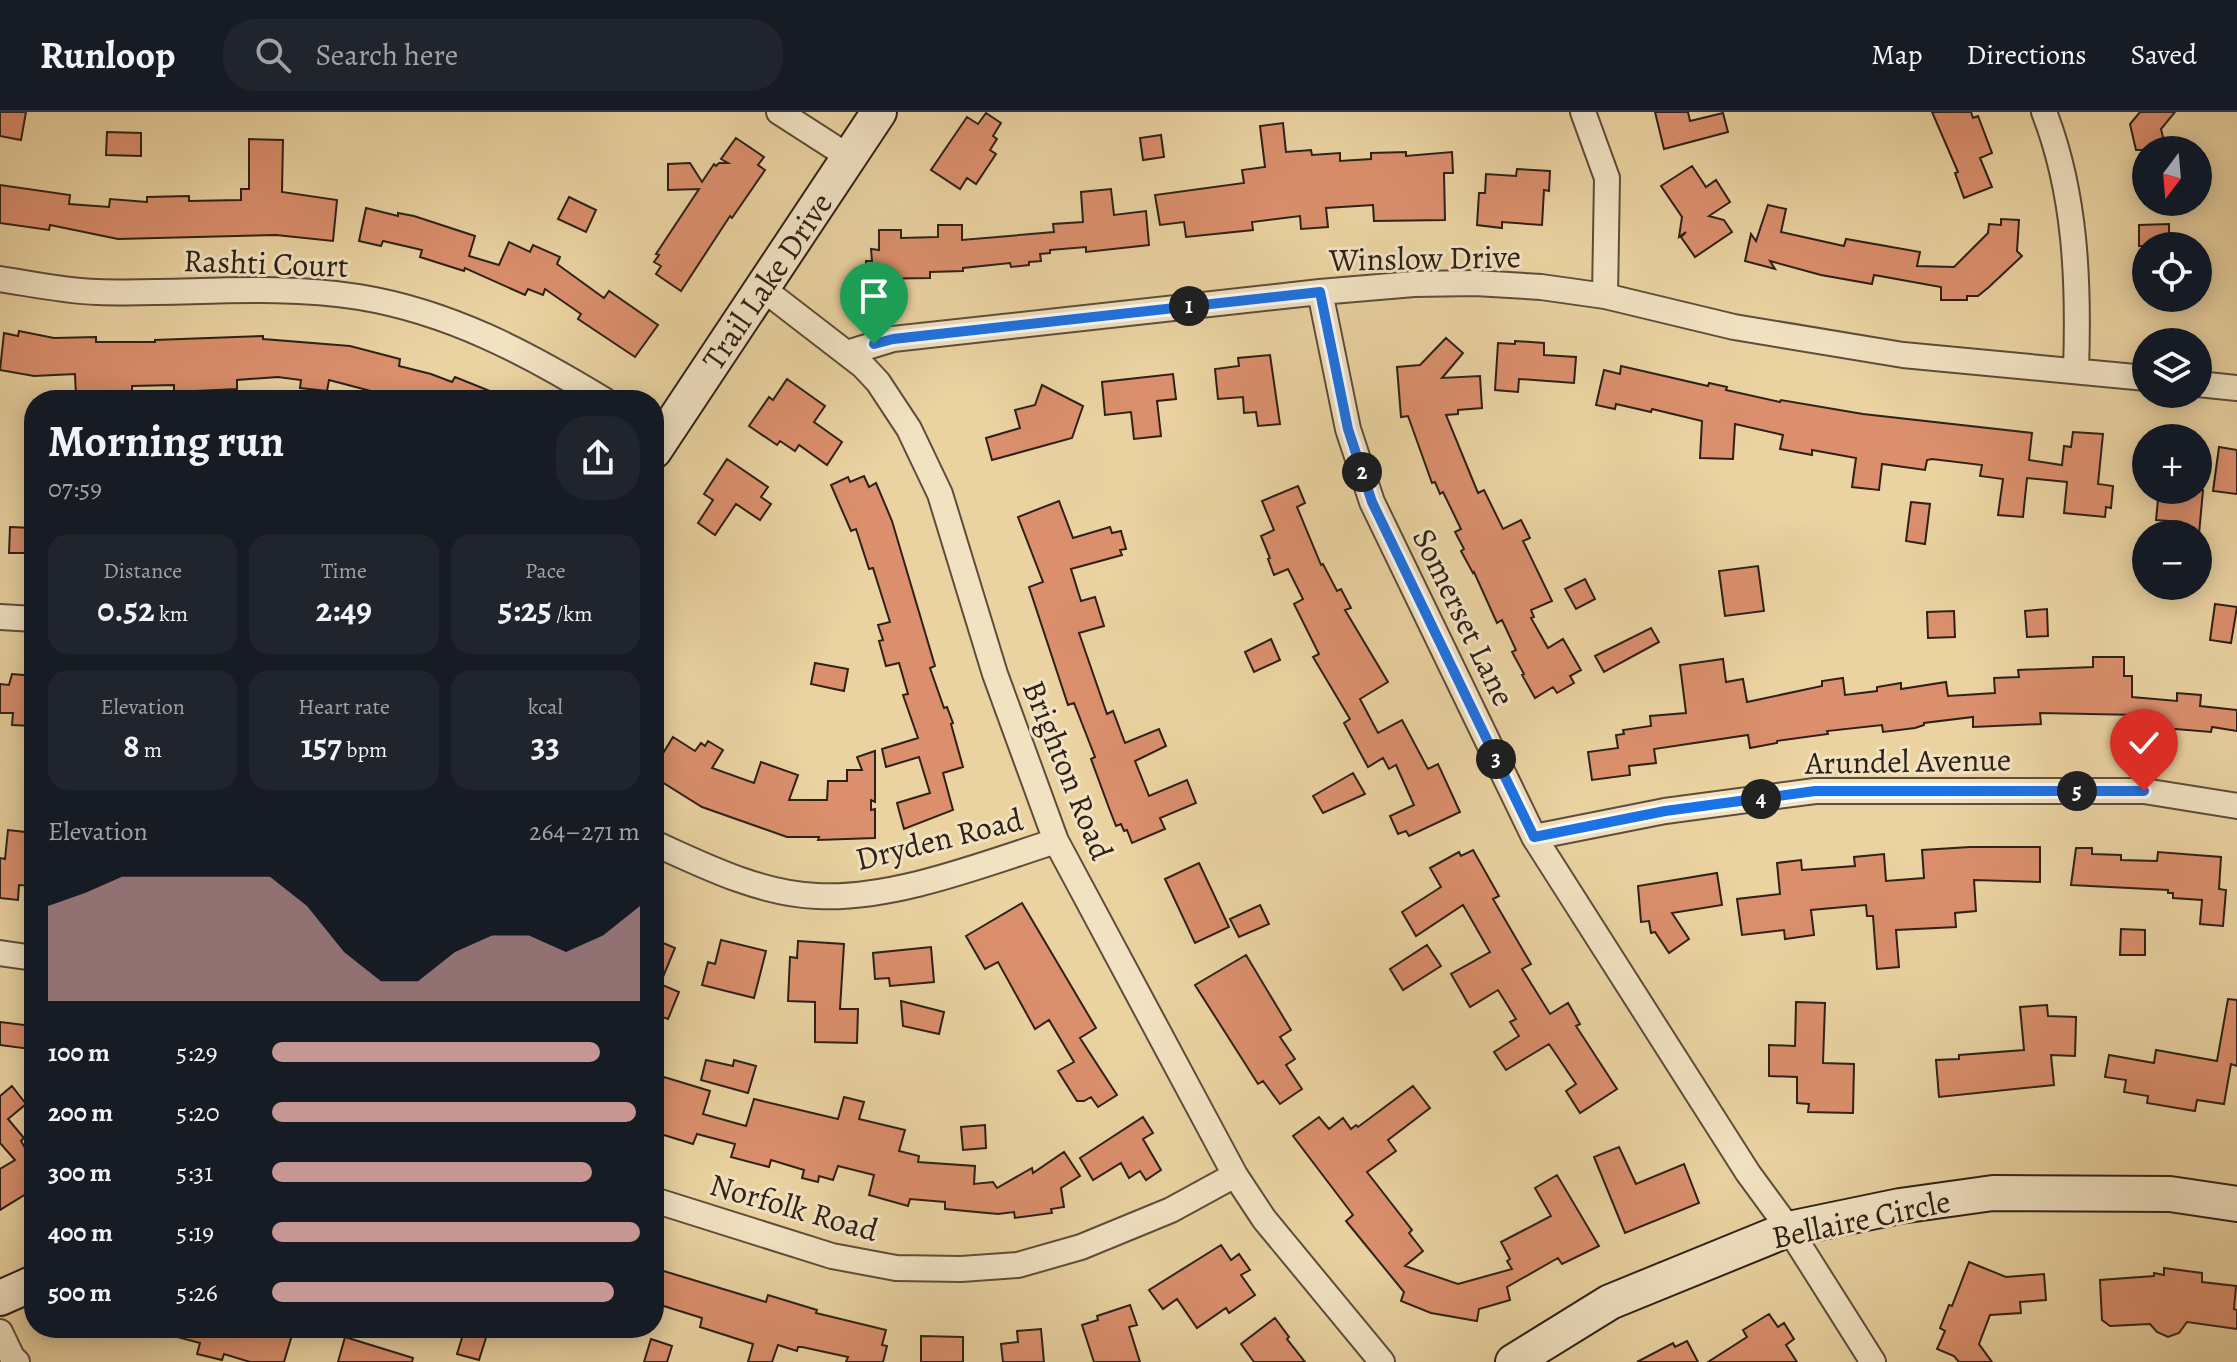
<!DOCTYPE html>
<html lang="en">
<head>
<meta charset="utf-8">
<style>
  :root { --surface:#171b24; --page:#20242c; --text:#f1f3f6; --muted:#9ea1a6; --line:#363941; --accent:#c59692 }
  body { margin:0; font-family:Alegreya,serif; background:var(--page); color:var(--text); height:100vh; display:flex; flex-direction:column; font-size:30px; white-space:nowrap }
  * { box-sizing:border-box; margin:0 }
  p { font-size:26px; color:var(--muted) }
  .icon { flex:none; width:44px; height:44px; fill:none; stroke:currentColor; stroke-width:2; stroke-linecap:round; stroke-linejoin:round }
  .map { position:relative; flex:1; overflow:hidden }
  .side { position:absolute; left:24px; top:278px; width:640px; height:948px; display:flex; flex-direction:column; background:var(--surface); border-radius:32px; box-shadow:0 4px 20px #0003 }
  .side>* { flex:none }
  .needle { width:52px; rotate:196deg }
  .fabs { position:absolute; left:2132px; top:24px; display:grid; gap:16px }
  .fabs a { display:grid; place-items:center; width:80px; height:80px; border-radius:50%; background:var(--surface); box-shadow:0 4px 20px #0003; font-size:40px }
  .pin { position:absolute; display:grid; place-items:center; width:68px; height:68px; color:#fff; margin:-82px -34px; border-radius:50% 50% 50% 0; rotate:-45deg; box-shadow:0 0 8px #0007 }
  .pin .icon { rotate:45deg }
  .km { position:absolute; width:40px; height:40px; margin:-20px; border-radius:50%; background:#222; color:#fff; font-size:22px; line-height:40px; text-align:center }
  .round { display:grid; place-items:center; flex:none; width:84px; height:84px; border-radius:32px; background:var(--page) }
  .overview { display:flex; align-items:center; justify-content:space-between; height:136px; padding:0 24px }
  h1 { font-size:44px; font-weight:600; line-height:60px }
  .metrics { display:grid; grid-template-columns:repeat(3,1fr); gap:12px; height:136px; padding:8px 24px }
  .metrics div { display:grid; align-content:center; border-radius:20px; background:var(--page); text-align:center }
  .metrics b { font-size:34px; font-weight:600 }
  .metrics small { font-size:22px; font-weight:400 }
  .metrics p { font-size:22px }
  .chart { height:224px; padding:16px 24px }
  .chart p { display:flex; justify-content:space-between }
  .chart svg { width:100%; height:144px; margin-top:8px; fill:var(--accent); opacity:.7 }
  ul { padding:0 24px; list-style:none; font-size:26px }
  li { display:grid; grid-template-columns:128px 96px 1fr; align-items:center; height:60px }
  li i { height:20px; border-radius:10px; background:var(--accent) }
  header { display:flex; align-items:center; gap:48px; box-sizing:border-box; height:112px; padding:0 40px; background:var(--surface); border-bottom:2px solid var(--line) }
  header strong { font-size:38px }
  nav { display:flex; gap:44px; margin-inline-start:auto; font-size:28px }
  .search { width:560px; height:72px; background:var(--page); display:flex; align-items:center; gap:20px; box-sizing:border-box; padding:0 28px; border-radius:32px; color:var(--muted); font-size:30px }
  .map>svg:first-child { display:block }
</style>
</head>
<body>
<header>
<strong>Runloop</strong>
<div class="search"><svg class="icon" aria-label="search" viewBox="0 0 24 24"><circle cx="10" cy="10" r="6"/><path d="M15 15l6 6"/></svg>Search here</div>
<nav><a>Map</a><a>Directions</a><a>Saved</a></nav>
</header>
<div class="map">
<svg width="2237" height="1250" viewBox="0 0 2237 1250">
  <rect width="100%" height="100%" fill="#ead2a1"/>
  <filter id="stains"><feTurbulence type="fractalNoise" baseFrequency=".0025" numOctaves="4"/><feColorMatrix values="0 0 0 0 .2 0 0 0 0 .09 0 0 0 0 .02 0 0 0 .5 -.17"/></filter>
  <radialGradient id="worn" r=".72"><stop offset=".6" stop-color="#630" stop-opacity="0"/><stop offset="1" stop-color="#630" stop-opacity=".3"/></radialGradient>
  <path fill="#db8f6d" stroke="#2e2117" stroke-width="2" d="M0 0H26L21 28 0 24Z
    M1655 0H1688L1690 9 1723 1 1728 20 1664 37Z
    M1932 0H1971L1973 6 1978 4 1992 41 1980 46 1992 75 1964 86 1955 61 1958 60Z
    M2140 0H2175L2161 17 2166 38H2136L2130 12Z
    M986 1 1001 11 993 24 997 27 990 38 996 42 976 72 967 66 960 77 931 58 967 5 978 12Z
    M1283 11 1286 40 1311 38 1312 43 1340 41V49L1371 47V41L1406 40V44L1452 40 1453 61H1444L1445 108 1374 109 1373 93 1326 96 1328 115 1301 117 1300 104 1252 110 1253 118 1186 125 1184 110 1160 113 1155 83 1244 71 1242 58 1265 55 1260 14Z
    M107 20 141 21V44L106 43Z
    M1161 23 1164 45 1143 48 1140 26Z
    M736 26 764 45 758 53 765 58 732 106 730 104 681 179 656 162 661 154 654 150 659 143 656 142 699 77 668 78V52L690 51 702 70 714 52 716 54 719 51H728L721 47Z
    M249 27 283 28 282 80 337 88 333 129 276 123 118 127 50 113 49 118 0 111V73L70 83 69 92 109 95 110 87 147 90V85L189 84V89L241 88V77H249Z
    M1692 54 1706 75 1716 68 1730 90 1709 104 1724 108 1732 120 1695 145 1681 125 1686 120 1679 125 1682 105 1661 74Z
    M1517 57 1550 59 1549 79 1544 78 1542 113 1502 110V116L1477 113 1479 81H1485L1486 62 1516 64Z
    M1111 77 1114 103 1146 99 1149 133 1086 140V135L1050 138V141L1040 142 1041 149 1029 150V153L1011 155 1010 151 963 156V159L930 160V166L866 167V149H872L871 137 879 138V118H901V126L938 125V113H962V128L1054 120 1053 112 1083 110 1081 80Z
    M569 85 596 98 586 120 558 107Z
    M1768 93 1786 97 1781 120 1844 134 1846 127 1920 140 1917 154 1954 155 1988 121 1989 112 2001 113V107L2019 108 2017 139 2022 144 1989 175 1978 184H1967V188H1941V175L1874 163 1872 172 1821 163 1770 149 1775 157 1745 149 1751 122 1756 129Z
    M366 96 398 104V101L414 104 475 124 469 144 499 153 509 130 530 140 533 133 560 145 557 152 604 186 609 179 658 213 635 245 578 207 581 202 545 177 543 183 528 177 525 183 465 156 464 159 420 145 422 138 383 129 381 134 359 129Z
    M2169 112V134H2139V113Z
    M19 219 54 226 96 225V230H155V228L263 224V227L350 234 400 247 399 254 431 262 452 270 455 265 510 287 405 288 329 268 327 279 300 276 301 268 278 265 237 268V277L174 280V273L132 274V288H102V284H76L75 262 34 264 0 258 4 221 18 224Z
    M1446 226 1463 241 1442 266 1480 264 1482 296 1458 298V302L1446 303 1478 381 1484 378 1503 417 1521 408 1530 426 1523 429 1552 489 1531 498 1534 505 1531 506 1548 536 1563 527 1581 558 1570 564 1574 571 1557 581 1553 575 1535 586 1522 563 1524 562 1512 540 1516 538 1502 508 1497 511 1474 460 1473 461 1461 439 1464 437 1455 420 1461 417 1443 380 1440 382 1435 370 1432 371 1408 304 1401 305 1397 255 1420 253Z
    M1515 229 1544 231V243L1576 245 1574 271 1519 267 1518 280 1495 278 1498 231 1515 232Z
    M1270 243 1280 312 1258 314 1256 300 1244 301 1243 285 1218 287 1215 257 1239 254 1238 246Z
    M1621 254 1708 274 1709 271 1727 275 1726 278 1780 290 1781 288 1863 302 2032 321 2029 348 2062 353 2064 334 2071 335 2073 320 2103 322 2098 372 2113 374 2111 396 2106 395 2105 405 2064 401 2067 370 2027 366 2023 405 1998 403 2003 367 1980 364 1982 353 1932 347 1927 348 1925 358 1882 352 1879 378 1852 375 1856 346 1812 338V343L1780 337 1783 323 1735 312 1733 347 1700 346 1702 309 1652 297 1651 300 1616 292 1615 297 1596 293 1604 258 1620 262Z
    M1173 262 1176 287 1157 289 1161 324 1134 327 1131 300 1105 303 1102 270Z
    M787 267 825 294 814 310 842 330 827 353 799 333 795 339 780 329 777 333 749 314 769 285 773 288Z
    M1042 273 1083 294 1072 326 992 348 986 326 1020 316 1015 298 1035 293Z
    M2219 335 2237 338V382L2213 379Z
    M727 347 768 375 761 385 771 392 760 408 736 392 715 423 698 411 713 388 704 382Z
    M864 364 869 375 876 371 892 409 935 554 930 556 944 596 947 595 953 611 951 612 963 655 943 661 953 698 904 717 897 691 930 681 919 645 886 655 882 637 918 626 903 583 908 582 899 551 886 554 879 529 883 528 878 513 890 510 873 456 869 457 856 417 851 419 831 373 848 365 850 370Z
    M1298 374 1305 391 1297 395 1321 453 1323 452 1337 479 1341 477 1351 496 1345 498 1388 570 1360 587 1378 621 1402 608 1428 657 1438 652 1460 700 1409 724 1406 719 1398 722 1390 704 1414 693 1396 653 1389 657 1383 646 1368 655 1344 611 1350 607 1313 545 1319 542 1294 492 1303 487 1288 457 1274 463 1268 447 1270 446 1261 424 1274 418 1262 389Z
    M2159 378H2203L2199 422H2180L2181 410 2156 408Z
    M1059 389 1073 426 1110 415 1112 421 1121 419 1126 437 1120 438 1122 443 1071 457 1081 489 1095 485 1104 514 1079 521 1107 602 1113 599 1125 631 1159 617 1166 634 1135 649 1149 684 1187 668 1196 691 1160 706 1165 717 1132 731 1127 718 1124 719 1121 712 1116 714 1109 696 1091 647 1095 645 1074 591 1068 593 1029 475 1043 470 1018 405Z
    M1911 390 1930 392 1925 432 1906 429Z
    M10 415 34 416V435L26 437V441H9Z
    M1758 454 1764 499 1725 504 1719 459Z
    M1585 467 1595 487 1576 497 1565 477Z
    M2215 492 2237 495 2231 531 2210 528Z
    M2047 497 2048 524 2027 525 2025 499Z
    M1954 499 1955 525 1928 526 1927 500Z
    M1651 516 1659 530 1604 560 1595 544Z
    M1271 527 1280 548 1254 560 1245 540Z
    M2093 545H2124V564H2132V585L2177 589V581L2201 583 2200 594 2237 598V619L2212 615 2211 620 2140 614V603L2040 601 2041 612 1973 615V605L1924 611V613L1915 616 1883 620 1882 613 1827 619 1828 622 1777 629V631L1750 636 1748 623 1654 637 1656 651 1629 654 1630 663 1592 668 1588 640 1618 636 1616 623 1624 622 1623 618 1651 614 1650 604 1686 601 1680 553 1723 547 1726 570 1743 567 1747 590 1822 574V569L1843 566 1845 583 1877 579V575L1901 571V577L1946 570 1948 584 1995 581 1994 566 2019 565 2018 558 2093 555Z
    M815 551 848 557 844 579 811 572Z
    M12 562 34 564V614L12 613 13 601H0V572L9 573Z
    M673 625 695 639 701 631 705 634 708 629 723 638 712 656 754 671 761 650 798 663 789 688H827L828 669H847V658H862L857 645 875 639V690L871 688V698L875 697V726L818 728 819 725H787L702 695 654 665V639L662 643Z
    M1353 661 1365 682 1323 701 1313 684Z
    M8 718 34 721V774L19 773 18 788 0 786V746L5 747Z
    M1970 735H2040V770L1974 768 1976 799 1955 801 1956 815 1896 818 1899 855 1877 857 1873 804H1867L1866 793 1811 798 1814 823 1785 827 1784 818 1742 823 1737 787 1780 782 1777 751 1801 748 1802 758 1855 754 1854 745 1884 742 1886 769 1924 766 1922 738Z
    M2076 736H2092V742L2121 743V748L2157 749 2158 740 2221 745 2219 777 2226 778 2223 814 2200 812 2202 788 2173 786V781H2168V778L2071 773Z
    M1473 738 1499 784 1493 787 1531 852 1522 857 1550 902 1568 891 1580 912 1576 914 1617 977 1580 1001 1566 979 1576 972 1549 932 1506 958 1494 940 1519 924 1510 910 1516 907 1498 878 1470 895 1451 862 1490 840 1463 793 1416 824 1402 800 1441 775 1430 756 1459 740 1461 744Z
    M1199 751 1229 815 1195 831 1165 767Z
    M1717 761 1722 793 1672 801 1689 827 1669 841 1655 820 1651 821 1649 809 1641 810 1638 774Z
    M1022 791 1096 916 1080 926 1117 983 1098 995 1091 985 1084 989H1077L1058 959 1074 950 1049 908 1035 917 998 850 985 857 966 824Z
    M1260 793 1269 812 1239 825 1230 807Z
    M2121 817 2145 818V843H2120Z
    M654 827 675 836 660 872 679 880 668 907 654 902Z
    M721 828 766 839 754 886 702 873 708 850 715 852Z
    M798 829 844 832 840 897H858L857 931 815 930V890L788 889 790 845 797 846Z
    M1427 833 1441 854 1403 878 1390 857Z
    M931 835 934 870 890 874 889 866 875 867 873 841Z
    M1246 843 1291 918 1280 925 1295 947 1286 953 1302 977 1280 992 1263 969 1258 972 1195 873Z
    M2228 887 2237 888V954L2231 952 2224 992 2197 988 2195 999 2147 991 2148 984 2124 980 2126 968 2105 965 2109 943 2154 951 2156 938 2217 949Z
    M901 889 944 900 939 922 903 914Z
    M1796 890 1825 891 1823 951 1854 952 1853 1001 1808 1000 1809 992 1797 991V965L1769 964V933L1795 934Z
    M2047 893 2048 904 2076 905 2075 944 2051 943 2054 973 1939 985 1936 948 1959 947V943L2024 938 2020 895Z
    M0 910 33 914 30 937 0 933Z
    M706 948 733 954 734 948 756 954 748 981 701 968Z
    M664 965 710 979 703 1002 746 1014 754 987 838 1007 844 985 864 990 859 1007 905 1018 899 1039 919 1044 918 1050 975 1054 974 1072 993 1070 997 1076 1032 1056 1033 1061 1064 1040 1080 1064 1061 1076 1064 1095 1051 1097 1052 1101 1015 1106 1014 1100 998 1102 945 1097V1090L910 1087 908 1094 869 1083 874 1063 838 1054 833 1068 819 1064 818 1070 802 1066 804 1058 771 1048 769 1055 731 1045 735 1032 697 1022 693 1032 654 1020V991Z
    M12 974 26 992 8 1007 24 1026 21 1029 34 1051V1077L0 1098V1057L15 1048 0 1031V984Z
    M1413 974 1430 996 1388 1028 1396 1039 1367 1060 1412 1118 1409 1121 1423 1139 1405 1154 1458 1172 1512 1157 1507 1149 1510 1147 1501 1130 1551 1104 1535 1076 1557 1063 1599 1134 1562 1152 1558 1146 1507 1175 1510 1188 1479 1197 1477 1209 1431 1201 1401 1189 1404 1180 1346 1109 1353 1103 1293 1024 1319 1005 1329 1017 1343 1006 1351 1017 1356 1013 1358 1015Z
    M1143 1005 1153 1021 1143 1027 1161 1058 1146 1068 1140 1059 1129 1066 1121 1051 1093 1068 1080 1046Z
    M985 1013 986 1036 963 1038 961 1015Z
    M1619 1035 1636 1072 1684 1052 1699 1091 1625 1121 1594 1045Z
    M1221 1133 1231 1148 1239 1142 1250 1158 1241 1163 1255 1183 1229 1201 1226 1196 1197 1216 1177 1187 1163 1197 1149 1178Z
    M1969 1150 2006 1165 2044 1162 2046 1188 2020 1190 2021 1201 1990 1203 1979 1232 1992 1250H1959L1954 1244 1937 1237 1945 1219 1940 1216 1949 1193 1952 1194Z
    M2164 1156 2202 1161V1170L2236 1174 2234 1197 2237 1198V1217L2187 1210 2179 1221 2168 1225 2157 1220 2150 1212 2110 1214 2102 1208 2100 1168 2154 1164V1161L2164 1163Z
    M657 1157 766 1190 768 1183 817 1198 816 1201 886 1218 882 1233 887 1234 883 1250H846L848 1245 802 1235H798L797 1239 778 1233 772 1250H748L753 1232 700 1215 702 1206 654 1191Z
    M1130 1193 1137 1213 1129 1215 1140 1250H1094L1082 1213 1098 1208 1097 1204Z
    M1769 1202 1778 1215 1784 1211 1794 1227 1786 1233 1797 1250H1708L1747 1225 1743 1218Z
    M1275 1206 1289 1225 1287 1227 1305 1250H1254L1241 1232Z
    M167 1216H243L270 1224 273 1216H294L284 1250H250L224 1242 222 1248 197 1242 200 1231 166 1222Z
    M465 1216H489L479 1248 457 1242Z
    M1041 1217 1044 1250H1003L1001 1232 1018 1230 1017 1219Z
    M921 1224 963 1225V1250H921Z
    M345 1225 413 1246 412 1250H338Z
    M651 1227 672 1234 667 1250H644Z
    M1687 1229 1698 1250H1637L1673 1231 1675 1235Z"/>
  <g fill="none" stroke-linecap="round" stroke-linejoin="round">
    <defs>
      <path id="street" d="M779 0 849 45
        M1583 0 1607 66 1605 184
        M2044 0C2076 82 2079 171 2076 258
        M0 167C32 172 65 179 97 180 184 183 272 171 359 185 450 200 527 241 604 288
        M762 176 863 254 878 270 909 317 940 382 995 562 1056 729 1235 1063 1264 1107 1382 1250
        M1320 180 1348 317 1372 390 1534 725 1748 1061 1789 1117 1873 1250
        M847 241 893 227 1320 180 1414 172 1475 171 1541 175 1605 184 1734 215 1903 243 2146 266
        M2198 272 2237 276
        M0 505 34 507
        M1534 725 1665 699 1815 679H2144L2237 694
        M654 731C704 754 761 782 817 784 893 788 984 752 1056 729
        M0 841 34 846
        M654 1088 832 1144 896 1156 961 1157 1018 1153 1081 1135 1171 1098 1235 1063
        M0 1220 12 1245 17 1250"/>
      <path id="secondary" d="M654 339 879 0
        M0 1186 34 1171
        M1513 1250 1610 1190 1789 1117 1900 1094 1993 1081 2170 1082 2237 1092"/>
    </defs>
    <use href="#street" stroke="#5d4d3a" stroke-width="28"/>
    <use href="#secondary" stroke="#2e2117" stroke-width="38"/>
    <use href="#street" stroke="#f1e2c2" stroke-width="24"/>
    <use href="#secondary" stroke="#f1e2c2" stroke-width="34"/>
  </g>
  <g fill="none" stroke-linecap="round" stroke-linejoin="round">
    <defs>
      <path id="route" d="M874 232 893 227 1320 180 1348 317 1372 390 1534 725 1665 699 1815 679H2144"/>
    </defs>
    <use href="#route" stroke="#fff" stroke-width="16"/>
    <use href="#route" stroke="#1a73e8" stroke-width="10"/>
  </g>
  <g text-anchor="middle" stroke-width="6" stroke-linejoin="round" paint-order="stroke">
    <g font-size="32" fill="#2e2117" stroke="#f1e2c2">
      <text transform="translate(1425 146) rotate(-1)" y="11">Winslow Drive</text>
      <text transform="translate(266 151) rotate(2)" y="11">Rashti Court</text>
      <text transform="translate(767 169) rotate(-56)" y="11">Trail Lake Drive</text>
      <text transform="translate(1464 505) rotate(64)" y="11">Somerset Lane</text>
      <text transform="translate(1908 649) rotate(-1)" y="11">Arundel Avenue</text>
      <text transform="translate(1068 658) rotate(68)" y="11">Brighton Road</text>
      <text transform="translate(939 727) rotate(-14)" y="11">Dryden Road</text>
      <text transform="translate(794 1095) rotate(16)" y="11">Norfolk Road</text>
      <text transform="translate(1861 1107) rotate(-12)" y="11">Bellaire Circle</text>
    </g>
  </g>
  <rect width="100%" height="100%" filter="url(#stains)"/>
  <rect width="100%" height="100%" fill="url(#worn)"/>
</svg>
<div class="fabs">
<a><svg class="needle" viewBox="-14 -14 28 28"><path d="M0-13l5 13h-10z" fill="#e53935"/><path d="M0 13l5-13h-10z" fill="#9ea1a6"/></svg></a>
<a><svg class="icon" aria-label="locate" viewBox="0 0 24 24"><circle cx="12" cy="12" r="6"/><path d="M12 2v4M12 18v4M2 12h4M18 12h4"/></svg></a>
<a><svg class="icon" aria-label="layers" viewBox="0 0 24 24"><path d="M12 4l9 5-9 5-9-5zM3 14l9 5 9-5"/></svg></a>
<a>+</a>
<a>−</a>
</div>
<div class="pin" style="left:874px;top:232px;background:#1e9e55"><svg class="icon" aria-label="arrive" viewBox="0 0 24 24"><path d="M6 21V4h12l-3 4 3 4H6"/></svg></div>
<div class="pin" style="left:2144px;top:679px;background:#d93025"><svg class="icon" aria-label="check" viewBox="0 0 24 24"><path d="M5 12l5 5 9-10"/></svg></div>
<b class="km" style="left:1189px;top:194px">1</b>
<b class="km" style="left:1362px;top:360px">2</b>
<b class="km" style="left:1496px;top:647px">3</b>
<b class="km" style="left:1761px;top:687px">4</b>
<b class="km" style="left:2077px;top:679px">5</b>
<section class="side">
<div class="overview"><div><h1>Morning run</h1><p>07:59</p></div><a class="round"><svg class="icon" aria-label="share" viewBox="0 0 24 24"><path d="M12 15V3M7 8l5-5 5 5M5 13v7h14v-7"/></svg></a></div>
<div class="metrics">
<div><p>Distance</p><b>0.52<small> km</small></b></div>
<div><p>Time</p><b>2:49</b></div>
<div><p>Pace</p><b>5:25<small> /km</small></b></div>
</div>
<div class="metrics">
<div><p>Elevation</p><b>8<small> m</small></b></div>
<div><p>Heart rate</p><b>157<small> bpm</small></b></div>
<div><p>kcal</p><b>33</b></div>
</div>
<div class="chart"><p><span>Elevation</span>264–271 m</p>
<svg viewBox="0 0 160 44" preserveAspectRatio="none"><path d="M0 44V15L10 11L20 6L30 6L40 6L50 6L60 6L70 15L80 29L90 38L100 38L110 29L120 24L130 24L140 29L150 24L160 15V44z"/></svg>
</div>
<ul>
<li><b>100 m</b>5:29<i style="width:89%"></i></li>
<li><b>200 m</b>5:20<i style="width:99%"></i></li>
<li><b>300 m</b>5:31<i style="width:87%"></i></li>
<li><b>400 m</b>5:19<i style="width:100%"></i></li>
<li><b>500 m</b>5:26<i style="width:93%"></i></li>
</ul>
</section>
</div>
</body>
</html>
